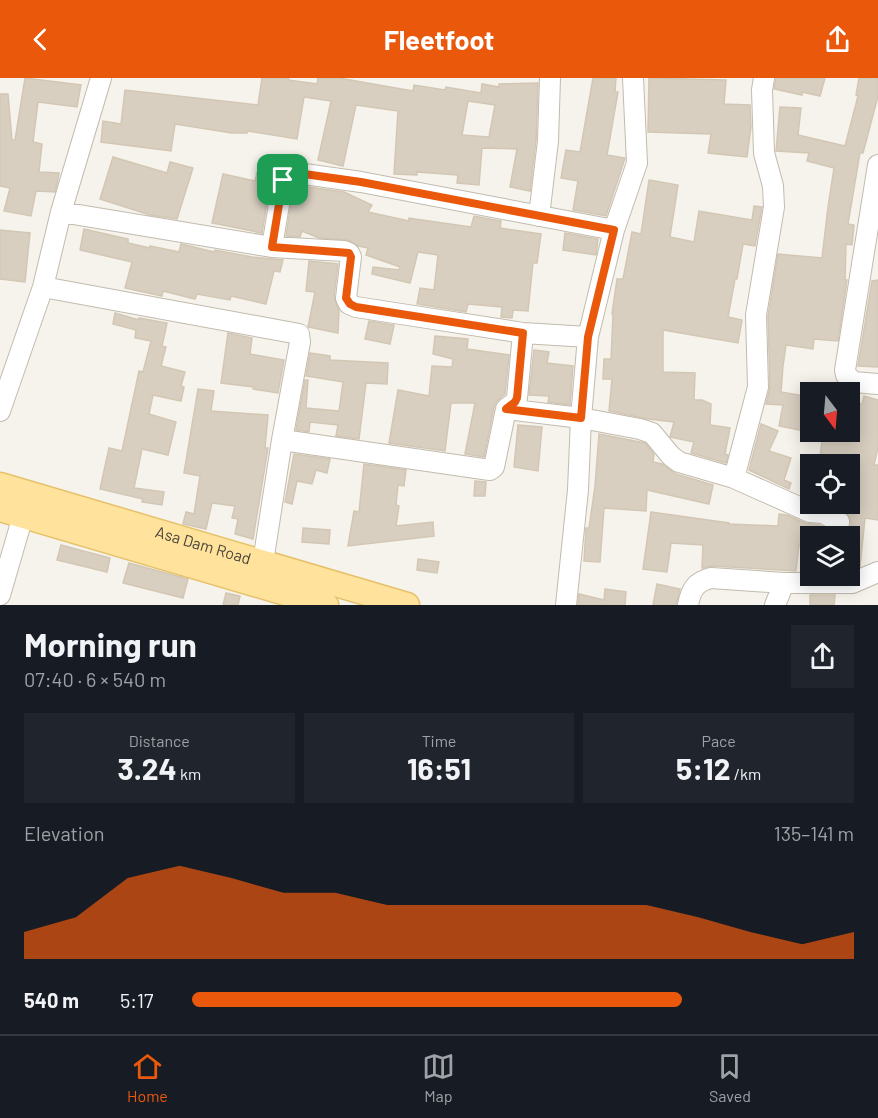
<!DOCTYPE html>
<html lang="en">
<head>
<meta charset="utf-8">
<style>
  :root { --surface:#171b24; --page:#20242c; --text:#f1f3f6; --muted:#9ea1a6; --line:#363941; --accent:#ea580c }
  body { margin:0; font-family:Barlow,sans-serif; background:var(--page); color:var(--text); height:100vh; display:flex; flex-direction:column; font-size:22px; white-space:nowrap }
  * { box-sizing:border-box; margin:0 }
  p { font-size:20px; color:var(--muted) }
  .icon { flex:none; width:33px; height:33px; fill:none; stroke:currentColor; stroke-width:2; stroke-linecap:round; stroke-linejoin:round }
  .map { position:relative; height:527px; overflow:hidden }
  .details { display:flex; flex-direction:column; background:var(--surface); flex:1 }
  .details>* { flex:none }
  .needle { width:39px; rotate:164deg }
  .controls { position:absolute; left:800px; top:304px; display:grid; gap:12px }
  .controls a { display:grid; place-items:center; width:60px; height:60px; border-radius:0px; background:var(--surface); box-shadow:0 3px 15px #0003; font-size:30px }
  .pin { position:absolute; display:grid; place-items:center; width:51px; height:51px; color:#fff; margin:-26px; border-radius:12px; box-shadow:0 3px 9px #0006 }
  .round { display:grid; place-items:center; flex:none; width:63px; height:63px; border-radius:0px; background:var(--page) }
  .head { display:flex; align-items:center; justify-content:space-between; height:102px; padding:0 24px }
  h1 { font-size:33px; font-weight:700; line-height:45px }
  .stats { display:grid; grid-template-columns:repeat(3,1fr); gap:9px; height:102px; padding:6px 24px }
  .stats div { display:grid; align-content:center; border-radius:0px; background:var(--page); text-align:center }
  .stats b { font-size:30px; font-weight:700 }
  .stats small { font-size:16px; font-weight:400 }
  .stats p { font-size:16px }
  .chart { height:168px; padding:12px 24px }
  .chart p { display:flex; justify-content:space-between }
  .chart svg { width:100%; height:108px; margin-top:6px; fill:var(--accent); opacity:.7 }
  ul { padding:0 24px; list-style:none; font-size:20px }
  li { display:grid; grid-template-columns:96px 72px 1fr; align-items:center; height:45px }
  li i { height:15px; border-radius:8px; background:var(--accent) }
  header { display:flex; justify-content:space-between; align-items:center; height:78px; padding:0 24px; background:var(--accent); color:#fff; font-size:27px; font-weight:700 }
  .tab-bar { display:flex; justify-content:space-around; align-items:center; height:84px; border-top:2px solid var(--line); background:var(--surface); font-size:16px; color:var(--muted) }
  .tab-bar a { display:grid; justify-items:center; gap:3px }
  .tab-bar .on { color:var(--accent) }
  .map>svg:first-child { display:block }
</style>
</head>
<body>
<header><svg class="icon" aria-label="back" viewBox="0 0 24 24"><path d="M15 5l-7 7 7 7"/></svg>Fleetfoot<svg class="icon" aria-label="share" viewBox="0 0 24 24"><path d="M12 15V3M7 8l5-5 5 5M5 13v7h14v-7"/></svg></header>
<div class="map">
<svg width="878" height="527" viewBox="0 0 878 527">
  <rect width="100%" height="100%" fill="#f6f3ec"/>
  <path fill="#d8cfc1" stroke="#d3c7b4" stroke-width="1.5" fill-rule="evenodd" d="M25 0 81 7 77 29 38 24 33 64 42 66 39 94 59 95 58 101 55 114 36 113 31 138 4 133 10 110 0 108V16H8L12 62H15Z
    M262 0H289L288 2 317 6 318 0H339L413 13 414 7 445 12 446 9 481 15 482 6 499 9V6L538 5 536 62 530 113 510 109 517 71 482 70 479 107 457 105 458 97 417 94V97L394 96 398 33 356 27 343 88 318 82 331 23 304 19 297 61 248 53 247 55H232L175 46 171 73 101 64 103 43 121 46 125 12 258 27ZM468 23 495 27 489 59 462 57Z
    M593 0H616L615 14H618L607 77 625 80 606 138 573 132 578 103 561 100 566 72 580 74Z
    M649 0 726 2 724 26 750 27 751 49 747 79 708 75 711 56 648 54Z
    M776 0H825L820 18 802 14V17L774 11Z
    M859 0H878V18L863 75H860L848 146 854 147 852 167 846 166 845 202H847L838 263 814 261 813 271 786 267 783 288 781 314 810 319V354L779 348 783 327 766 326 770 309 768 238 778 176 822 180 828 129 834 90 807 83 809 75 776 73 780 29 801 30 798 57 845 68 858 18 856 17Z
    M113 79 167 95 170 84 193 90 177 141 150 137 100 121Z
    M257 95 271 99 262 155 212 145 223 96 255 103Z
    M649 102 678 107 670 159 694 164 699 133 752 142 754 128 762 129 755 168 743 166 737 201H735L728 239 742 242 738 265 663 252V294L695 295 694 322H702L711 326 710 347 730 350 725 376 728 377 726 385 691 375 694 364 670 359 674 344 648 341 609 333 612 301H603L604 281H611L613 237 612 236 617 201H623L632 154 641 156Z
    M294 107 344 114 372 127 368 134 409 143V140L471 149 474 138 501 143 500 150 541 156 537 185H533L528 233 513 232 512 240 501 239 502 229 468 226 466 234 417 226 420 210 434 212 438 177 418 174 410 205 372 196 373 189 399 192 400 189 366 177 368 170 358 168 348 162 319 160 302 153 300 159 286 158Z
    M84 151 128 161V165L150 170V168L179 174 181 166 214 174 215 172 252 179 283 182 280 194 274 193 266 226 231 218 230 222 197 216 195 221 163 213 162 218 125 210 132 184 80 172Z
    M0 152 30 155 25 204 0 201Z
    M565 155 598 161 596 177 563 172Z
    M309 183 338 186 334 219 339 233 338 255 308 249 315 214 306 213Z
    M878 202V289L858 288 872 203Z
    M115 235 139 242V240L167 245 162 268 166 269 161 288 185 294 181 308 184 309 181 323 153 317 149 336 176 344 168 377 142 371 134 410 164 414 162 427 142 424 143 421 100 411 109 370 122 373 139 293 143 294 151 263 135 260 136 252 113 246Z
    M369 243 394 247 390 266 365 261Z
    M228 255 252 260 250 276 284 282 278 315 253 311 254 309 221 305Z
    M435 258 468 261 467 271 509 277 505 316 497 323 494 329 484 379 465 376 475 325H451L445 373 389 365 398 312 429 318 432 288 452 289 453 281 433 276Z
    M534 272 549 274 547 285 573 288 570 327 548 324 549 318 529 317Z
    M310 275 330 278V282L388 285 387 306 366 305 359 361 336 358 338 347 310 344 309 354 296 352 305 302H308L306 330 339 333 343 304 306 298Z
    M198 311 214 313 211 333 268 337 265 370H268L253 461 235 456 238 441 232 440 235 428 212 425 206 451 183 446 186 434 194 436 200 398 184 395Z
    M864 318 878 322V369L874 387H878V442L865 440 860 489 849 493 851 445 849 438 844 433 845 426H849V387H819L823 354H849V324L862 326Z
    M761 346 778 353 769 373 791 380 784 402 791 405 789 411 749 392Z
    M518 347 542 349 538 393 514 389Z
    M599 356 645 365 654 376 653 384 662 386 676 396 713 407 709 426 647 412 646 433 604 430 600 484 584 483 586 450H589L595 408Z
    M294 376 330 381 327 395 316 392 312 406 297 403 292 426 285 424Z
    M364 386 406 392 404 408 398 407 396 427 399 428 396 448 433 444 434 458 348 468 354 433 359 434Z
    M475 403 486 404 485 418H474Z
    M651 434 729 445V446L778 448 779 436 787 437 805 445 819 447 826 450 825 459H810V469L799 467 796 493 712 488 702 490 703 467 671 465 667 494 643 491Z
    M303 450 330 452 329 466 302 464Z
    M61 467 110 480 107 494 57 482Z
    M418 481 439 484 437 495 417 492Z
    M129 485 188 501 183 520 123 505Z
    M657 506 680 511 676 527H653Z
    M605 511 626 514 625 527H578L579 516 604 522Z
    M226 515 240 518 238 527H223Z
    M810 517H835L834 527H810Z"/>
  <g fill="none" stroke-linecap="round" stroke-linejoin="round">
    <defs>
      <path id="minor" d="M878 87 845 292 846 297 854 304 878 306
        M61 134 272 169 344 173 349 175 351 179 346 220 349 226 356 229 523 255 588 259
        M539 138 548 63 550 0
        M272 169 284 96 290 94 361 104 614 152
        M43 209 299 256 300 264 282 362 263 484
        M506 331 581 340 640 351 652 355 671 378 679 384 734 400 810 434 823 435 839 444 837 459
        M0 333 43 209 61 134 101 0
        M282 362 490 392 494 389 506 331 515 324 517 320 523 255
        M734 400 758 309 756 237 774 129 773 108 764 75 762 12 764 0
        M0 517 23 438
        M566 527 578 412 581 340 588 259 614 152 637 85 633 0
        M688 527C691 512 695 504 711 500L784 505
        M775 527 784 505H852L878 494"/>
      <g id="major">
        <path id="s1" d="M0 407 407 527"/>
        <path d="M0 431 326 527"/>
      </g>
    </defs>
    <use href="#minor" stroke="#c2bbae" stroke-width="22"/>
    <use href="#major" stroke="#e6c16a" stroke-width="27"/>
    <use href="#minor" stroke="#fff" stroke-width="20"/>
    <use href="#major" stroke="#ffe39c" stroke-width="24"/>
  </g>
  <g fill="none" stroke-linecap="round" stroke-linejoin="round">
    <defs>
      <path id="route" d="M290 94 361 104 614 152 588 259 581 340 506 331 515 324 517 320 523 255 356 229 350 226 346 220 351 179 349 175 272 169 284 96Z"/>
    </defs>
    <use href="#route" stroke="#fff" stroke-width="12"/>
    <use href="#route" stroke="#ea580c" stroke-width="8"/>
  </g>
  <g text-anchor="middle" stroke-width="4.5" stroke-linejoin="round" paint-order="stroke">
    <g font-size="16" fill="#4b4439" stroke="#fff">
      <text dy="6" stroke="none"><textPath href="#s1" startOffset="212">Asa Dam Road</textPath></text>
    </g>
  </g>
</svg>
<div class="controls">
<a><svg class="needle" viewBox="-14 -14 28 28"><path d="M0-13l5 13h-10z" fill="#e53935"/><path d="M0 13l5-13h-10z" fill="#9ea1a6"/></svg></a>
<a><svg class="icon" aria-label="locate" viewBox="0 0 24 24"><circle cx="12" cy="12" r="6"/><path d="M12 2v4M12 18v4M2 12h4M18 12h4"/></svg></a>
<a><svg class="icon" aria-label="layers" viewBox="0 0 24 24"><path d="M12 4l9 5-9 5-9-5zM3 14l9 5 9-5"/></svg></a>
</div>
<div class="pin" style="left:283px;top:102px;background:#1e9e55"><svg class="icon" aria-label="arrive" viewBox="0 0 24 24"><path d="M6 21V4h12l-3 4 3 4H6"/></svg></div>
</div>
<section class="details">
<div class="head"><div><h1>Morning run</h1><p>07:40 · 6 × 540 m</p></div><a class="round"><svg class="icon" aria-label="share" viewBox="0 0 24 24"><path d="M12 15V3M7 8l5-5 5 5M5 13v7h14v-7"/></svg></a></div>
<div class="stats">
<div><p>Distance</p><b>3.24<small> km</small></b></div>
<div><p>Time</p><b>16:51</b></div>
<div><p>Pace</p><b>5:12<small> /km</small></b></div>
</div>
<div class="chart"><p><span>Elevation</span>135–141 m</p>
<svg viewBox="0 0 160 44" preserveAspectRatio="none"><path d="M0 44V33L10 27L20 11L30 6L40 11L50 17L60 17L70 22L80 22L90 22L100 22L110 22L120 22L130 27L140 33L150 38L160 33V44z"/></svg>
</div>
<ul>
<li><b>540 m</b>5:17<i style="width:74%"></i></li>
</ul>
</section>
<nav class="tab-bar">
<a class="on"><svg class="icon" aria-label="home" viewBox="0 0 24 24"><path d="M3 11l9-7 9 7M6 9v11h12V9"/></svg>Home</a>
<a><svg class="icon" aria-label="map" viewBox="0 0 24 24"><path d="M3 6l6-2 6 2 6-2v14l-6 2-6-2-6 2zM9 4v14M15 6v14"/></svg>Map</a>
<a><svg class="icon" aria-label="saved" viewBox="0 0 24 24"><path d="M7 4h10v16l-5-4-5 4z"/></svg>Saved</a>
</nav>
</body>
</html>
